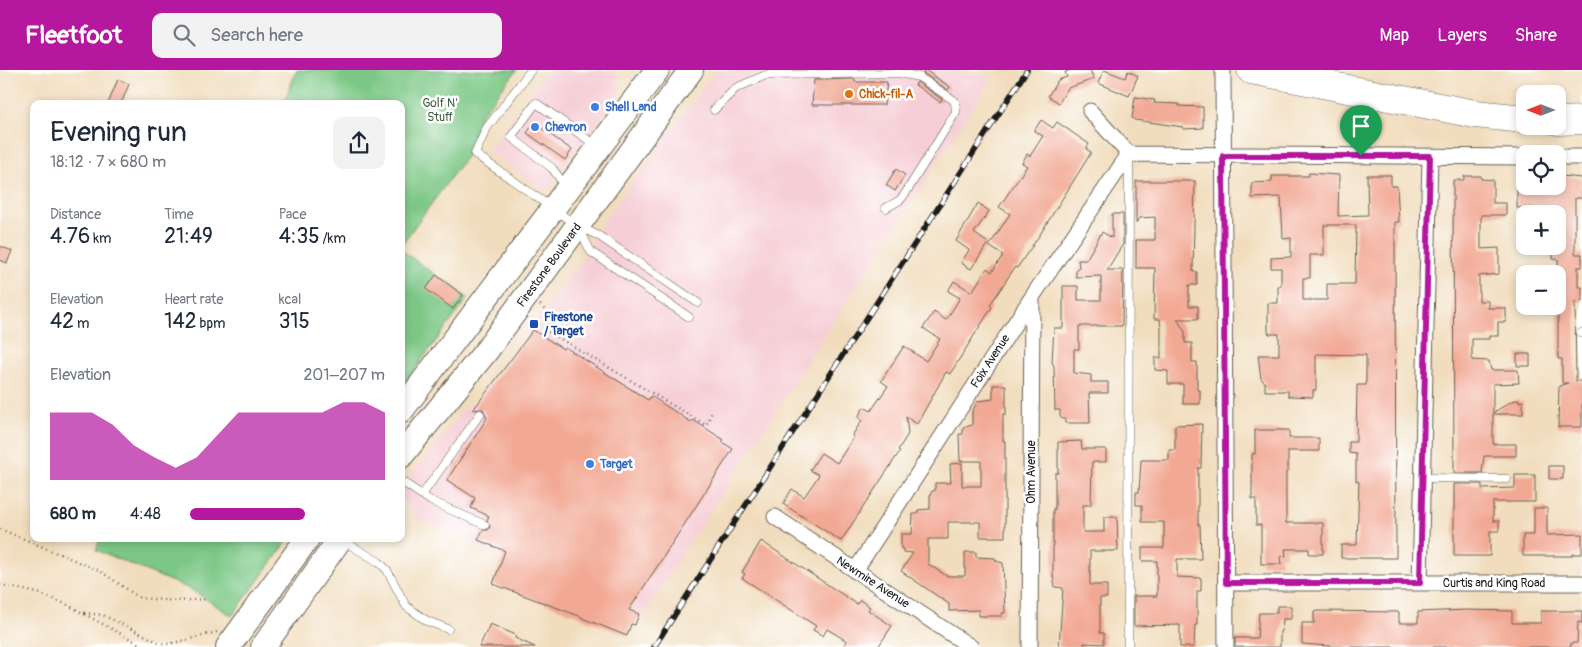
<!DOCTYPE html>
<html lang="en">
<head>
<meta charset="utf-8">
<style>
  :root { --surface:#fff; --page:#f2f2f3; --text:#1f2937; --muted:#747a83; --accent:#b5179e }
  body { margin:0; font-family:Pangolin,sans-serif; background:var(--page); color:var(--text); height:100vh; display:flex; flex-direction:column; font-size:19px; white-space:nowrap }
  * { box-sizing:border-box; margin:0 }
  p { font-size:16px; color:var(--muted) }
  .icon { flex:none; width:28px; height:28px; fill:none; stroke:currentColor; stroke-width:2; stroke-linecap:round; stroke-linejoin:round }
  .map { position:relative; flex:1; overflow:hidden }
  .details { position:absolute; left:30px; top:30px; width:375px; height:442px; display:flex; flex-direction:column; background:var(--surface); border-radius:10px; box-shadow:0 2px 8px #0003 }
  .details>* { flex:none }
  .needle { width:32px; rotate:270deg }
  .controls { position:absolute; left:1516px; top:15px; display:grid; gap:10px }
  .controls a { display:grid; place-items:center; width:50px; height:50px; border-radius:10px; background:var(--surface); box-shadow:0 2px 8px #0003; font-size:25px }
  .pin { position:absolute; display:grid; place-items:center; width:42px; height:42px; color:#fff; margin:-51px -21px; border-radius:50% 50% 50% 0; rotate:-45deg; box-shadow:0 0 5px #0007 }
  .pin .icon { rotate:45deg }
  .round { display:grid; place-items:center; flex:none; width:52px; height:52px; border-radius:10px; background:var(--page) }
  .overview { display:flex; align-items:center; justify-content:space-between; height:85px; padding:0 20px }
  h1 { font-size:28px; font-weight:600; line-height:38px }
  .figures { display:grid; grid-template-columns:repeat(3,1fr); gap:8px; height:85px; padding:5px 20px }
  .figures div { display:grid; align-content:center }
  .figures b { font-size:21px; font-weight:600 }
  .figures small { font-size:14px; font-weight:400 }
  .figures p { font-size:14px }
  .chart { height:140px; padding:10px 20px }
  .chart p { display:flex; justify-content:space-between }
  .chart svg { width:100%; height:90px; margin-top:5px; fill:var(--accent); opacity:.7 }
  ul { padding:0 20px; list-style:none; font-size:16px }
  li { display:grid; grid-template-columns:80px 60px 1fr; align-items:center; height:38px }
  li i { height:12px; border-radius:6px; background:var(--accent) }
  header { display:flex; align-items:center; gap:30px; box-sizing:border-box; height:70px; padding:0 25px; background:var(--accent); color:#fff }
  header strong { font-size:24px }
  nav { display:flex; gap:28px; margin-inline-start:auto; font-size:18px }
  .search { width:350px; height:45px; background:var(--page); display:flex; align-items:center; gap:12px; box-sizing:border-box; padding:0 18px; border-radius:10px; color:var(--muted); font-size:19px }
  .map>svg:first-child { display:block }
</style>
</head>
<body>
<header>
<strong>Fleetfoot</strong>
<div class="search"><svg class="icon" aria-label="search" viewBox="0 0 24 24"><circle cx="10" cy="10" r="6"/><path d="M15 15l6 6"/></svg>Search here</div>
<nav><a>Map</a><a>Layers</a><a>Share</a></nav>
</header>
<div class="map">
<svg width="1582" height="577" viewBox="0 0 1582 577">
  <rect width="100%" height="100%" fill="#fff"/>
  <filter id="ink" filterUnits="userSpaceOnUse"><feTurbulence type="fractalNoise" baseFrequency=".02" numOctaves="2"/><feDisplacementMap in="SourceGraphic" scale="10" xChannelSelector="R" yChannelSelector="G"/><feConvolveMatrix kernelMatrix="1 2 1 2 8 2 1 2 1" color-interpolation-filters="sRGB"/></filter>
  <filter id="wash" filterUnits="userSpaceOnUse"><feTurbulence type="fractalNoise" baseFrequency=".0096" numOctaves="4" result="noise"/><feDisplacementMap in="SourceGraphic" scale="20" xChannelSelector="R" yChannelSelector="G"/><feGaussianBlur stdDeviation="1.12" result="paint"/><feColorMatrix in="noise" values="0 0 0 0 0 0 0 0 0 0 0 0 0 0 0 0 0 1.4 0 .05"/><feComposite in="paint" operator="in"/></filter>
  <g filter="url(#wash)">
    <rect width="100%" height="100%" fill="#f1ddbd"/>
    <path fill="#f6cfd6" d="M548 0H617L619 25 545 122 488 81Z
      M716 0H954L992 8 643 545 422 452 401 428V418L461 342 481 327 578 195 607 146Z"/>
    <path fill="#7bc785" stroke="#4c7250" d="M297 0H517L479 47 468 84 401 175V34H283Z
      M401 180 468 228 401 318Z
      M100 469H289L232 546 192 520 96 480Z"/>
    <g id="blocks">
      <path fill="#f2a994" fill-rule="evenodd" d="M925 0 950 17 948 20 923 3Z
        M1071 0H1090L1094 9 1068 18 1059 33 1048 26 1058 10 1067 7 1065 2Z
        M1104 0 1125 8 1128 1 1138 6 1129 26 1098 13Z
        M118 9 129 14 121 34H108Z
        M855 9V12H887L884 35H812L814 10Z
        M917 12 942 29 940 32 915 15Z
        M1135 27 1155 30 1154 33 1179 34V36L1203 37V58L1183 59V57L1135 50 1132 48Z
        M1041 50 1053 58 1057 52 1089 74 1086 79 1091 82 1089 86 1039 166 1017 198 1015 197 990 235 992 237 950 304 946 302 917 354 906 347 908 364 898 380 900 381 841 471 783 434 792 419 804 427 819 405 810 400 821 383 837 393 854 367 852 366 862 350 858 347 864 337 871 341 888 316 881 311 904 276 926 291 940 269 923 258 934 242 946 250 960 228 948 221 954 211 972 222 987 198 992 202 1003 185 989 176 1010 144 999 137 1027 96 1022 93 1027 84 1030 86 1043 66 1034 61Z
        M534 53 572 80 565 90 527 63Z
        M896 99 905 105 895 121 886 115Z
        M1309 103 1339 105 1338 146 1368 145 1367 105H1391V116H1397L1399 152H1395L1396 488H1341V475H1357L1359 412 1356 411V384L1349 383V372H1356L1357 315H1366V285L1316 284V320H1313V327L1288 326V321H1265V312L1261 309 1258 285H1279V264H1269L1268 261V233H1278V216H1281V198H1271V188L1291 187V168L1283 169 1281 127 1252 128V113L1272 112V106H1309ZM1324 155H1356L1355 214H1327V230H1303V208H1310V185H1324Z
        M1464 106H1481V109L1493 110V133H1506V145H1481V179L1499 178V204L1479 206V231H1488V238H1506V252H1498V266H1489V269H1472V290L1489 291 1491 300H1518L1519 313 1493 314V343L1510 332 1519 329V332L1523 331V344H1493V374H1516V386H1484L1482 403H1454L1453 110H1464Z
        M1561 106 1582 108V128H1575V184H1582V197H1578V217H1582V231L1575 232 1576 311H1582V357H1558L1559 316 1568 313H1562V289H1558V189H1553V176H1558V144H1535V138H1517V116H1558V110H1561Z
        M1136 111H1195L1193 202H1197V215H1189V236H1198V249H1177L1185 262V273H1192V292H1197V320H1200V334H1183V314H1168V301L1155 300V288H1161V259L1160 249H1154L1155 198H1136V170H1155V147L1139 148 1136 153Z
        M978 133 989 141 974 163 988 173 971 199 961 193 969 180 956 171Z
        M1112 144H1123V174L1107 200H1123L1122 256H1079V279H1074V303L1091 305V312H1108V323H1089L1090 353H1065V349H1062L1060 346V340H1055L1054 296 1052 292 1054 258H1063V216H1078V230H1101V206L1076 207V199L1079 197 1078 190H1086L1102 162 1112 168Z
        M0 176 12 181 7 193 0 190Z
        M436 205 463 225 453 239 426 219Z
        M533 260 563 279 565 277 648 330 651 326 691 352 693 350 724 370 722 372 733 379 629 540 639 544 635 555 631 554 627 566 582 548V547L493 514 505 481 478 470 483 460H488L490 457 487 450 489 446 471 438 475 428 447 410 487 348 483 339 473 340Z
        M1517 284H1530V296H1517Z
        M993 315H1006V344H1003V371H1005V467H980V452H948V469H928V494L947 506H965V482H976V487L995 488 996 491 1003 493 1005 543H1002V546H979V540L949 541V534L901 501 913 483 903 482V479H901V464H912L913 444H918V440L930 439V425L932 421H935V413H951L950 394 962 393V416H981V391H960L959 364H963V358L972 355V341L978 331 993 329Z
        M1202 354 1201 398H1198V455H1200L1201 489H1177V507L1201 508V521H1197V555H1195L1194 577H1180V555L1134 556V526H1157V491H1142V478H1164V452H1142V435H1136V422H1139L1141 390H1169V380H1175V355Z
        M1255 360H1289V368H1319V381H1288V402H1286V453H1323V484H1309V479H1285L1286 486 1280 487 1281 494H1261V455H1256V429H1252V384H1255Z
        M1081 371 1082 379H1106V392H1092L1091 435H1083V462H1104V447H1117L1118 481H1090V515H1107V528H1100V563H1104V574L1084 573V577H1059L1063 518 1055 517 1053 505V439H1055V403H1058V372Z
        M1549 396H1563V409H1549Z
        M1515 405H1535V432H1493V451H1499V461H1490V486H1454V414H1482V419L1515 418Z
        M1534 438H1547V465L1582 464V484H1572V486H1523V465H1534Z
        M761 471 857 534 860 530 870 537 868 540 892 556 878 577H843L847 571 827 559 823 566 813 560 816 556 742 508 745 504 742 502Z
        M1277 536H1291V549H1283L1282 561H1280V577H1235V568H1257L1259 543H1277Z
        M1467 540 1512 541V553H1541V541H1582V553L1578 552 1577 573H1571V577H1343L1302 574V553H1314V542L1317 541 1399 542V553H1418V542Z
        M490 554 516 565 515 568 535 577H479Z"/>
    </g>
  </g>
  <g filter="url(#ink)">
    <use href="#blocks" fill-opacity="0" stroke="#676054" stroke-width="1"/>
    <g fill="none" stroke-linecap="round" stroke-linejoin="round">
      <defs>
        <path id="service" d="M531 0 486 59 475 84 578 156 599 166 698 233
          M714 40 736 18 766 5 899 3 919 7 952 29 955 32 956 42 905 124 900 130 886 138
          M566 117 552 98 511 67 536 33 597 76
          M580 160 591 182 689 247
          M1581 263H1582
          M1423 408 1507 409
          M401 411 431 431 485 455
          M422 425 480 344
          M342 470 379 492 387 500 406 536 427 551 448 559
          M1128 577 1129 87"/>
        <path id="minor" d="M1223 0 1226 577
          M1090 41 1129 84 1525 87
          M1558 87H1582
          M775 447 971 577
          M855 501 1032 227 1129 84
          M1226 513H1582
          M1420 513 1430 86
          M1030 577 1032 227"/>
        <path id="primary" d="M401 341 657 0
          M401 386 487 280 691 0
          M228 577 307 469
          M263 577 340 469"/>
        <path id="motorway" d="M1251 0 1475 44 1525 49
          M1558 51 1582 50"/>
      </defs>
      <use href="#service" stroke="#676054" stroke-width="9"/>
      <use href="#minor" stroke="#676054" stroke-width="17"/>
      <use href="#primary" stroke="#676054" stroke-width="26"/>
      <use href="#motorway" stroke="#676054" stroke-width="29"/>
      <path stroke="#676054" stroke-width="2.5" stroke-dasharray="1 4" stroke-linecap="butt" d="M540 235 546 241 547 261 706 355 713 340
        M0 459 100 501 140 528 176 531 207 529
        M0 515 38 523 66 534 145 577
        M84 543 103 545 160 573 169 574 217 562"/>
      <use href="#service" stroke="#fff" stroke-width="8"/>
      <use href="#minor" stroke="#fff" stroke-width="15"/>
      <use href="#primary" stroke="#fff" stroke-width="24"/>
      <use href="#motorway" stroke="#fff" stroke-width="28"/>
      <defs>
        <path id="rail" d="M654 577 1027 0"/>
      </defs>
      <use href="#rail" stroke="#1c1c1c" stroke-width="5.5"/>
      <use href="#rail" stroke="#fff" stroke-width="4" stroke-dasharray="11" stroke-linecap="butt"/>
    </g>
  </g>
  <g fill="none" stroke-linecap="round" stroke-linejoin="round" filter="url(#ink)">
    <defs>
      <path id="route" d="M1223 86H1430L1420 513H1226Z"/>
    </defs>
    <use href="#route" stroke="#fff" stroke-width="10"/>
    <use href="#route" stroke="#b5179e" stroke-width="6"/>
  </g>
  <circle fill="#e8710a" stroke="#fff" stroke-width="2" cx="849" cy="24" r="5"/>
  <g fill="#3f7fe0" stroke="#fff" stroke-width="2">
    <circle cx="595" cy="37" r="5"/>
    <circle cx="535" cy="57" r="5"/>
    <circle cx="590" cy="394" r="5"/>
  </g>
  <rect fill="#1a4fb4" stroke="#fff" stroke-width="2" x="529" y="249" width="10" height="10" rx="2.5"/>
  <g text-anchor="middle" stroke-width="5" stroke-linejoin="round" paint-order="stroke">
    <g font-size="12" font-weight="bold" fill="#c56008" stroke="#fff" text-anchor="start">
      <text x="859" y="28">Chick-fil-A</text>
    </g>
    <g font-size="12" fill="#426046" stroke="#fff">
      <text x="440" y="37">Golf N'<tspan x="440" dy="14">Stuff</tspan></text>
    </g>
    <g font-size="12" font-weight="bold" fill="#366cbe" stroke="#fff" text-anchor="start">
      <text x="605" y="41">Shell Land</text>
      <text x="545" y="61">Chevron</text>
      <text x="600" y="398">Target</text>
    </g>
    <g font-size="12" fill="#1c1c1c" stroke="#fff">
      <text transform="translate(549 195) rotate(-54)" y="4">Firestone Boulevard</text>
      <text transform="translate(990 291) rotate(-57)" y="4">Foix Avenue</text>
      <text transform="translate(1031 402) rotate(-90)" y="4">Ohm Avenue</text>
      <text transform="translate(873 512) rotate(33)" y="4">Newmire Avenue</text>
      <text x="1494" y="517">Curtis and King Road</text>
    </g>
    <g font-size="12" font-weight="bold" fill="#164399" stroke="#fff" text-anchor="start">
      <text x="544" y="251">Firestone<tspan x="544" dy="14">/ Target</tspan></text>
    </g>
  </g>
</svg>
<div class="controls">
<a><svg class="needle" viewBox="-14 -14 28 28"><path d="M0-13l5 13h-10z" fill="#e53935"/><path d="M0 13l5-13h-10z" fill="#747a83"/></svg></a>
<a><svg class="icon" aria-label="locate" viewBox="0 0 24 24"><circle cx="12" cy="12" r="6"/><path d="M12 2v4M12 18v4M2 12h4M18 12h4"/></svg></a>
<a>+</a>
<a>−</a>
</div>
<div class="pin" style="left:1361px;top:86px;background:#1e9e55"><svg class="icon" aria-label="arrive" viewBox="0 0 24 24"><path d="M6 21V4h12l-3 4 3 4H6"/></svg></div>
<section class="details">
<div class="overview"><div><h1>Evening run</h1><p>18:12 · 7 × 680 m</p></div><a class="round"><svg class="icon" aria-label="share" viewBox="0 0 24 24"><path d="M12 15V3M7 8l5-5 5 5M5 13v7h14v-7"/></svg></a></div>
<div class="figures">
<div><p>Distance</p><b>4.76<small> km</small></b></div>
<div><p>Time</p><b>21:49</b></div>
<div><p>Pace</p><b>4:35<small> /km</small></b></div>
</div>
<div class="figures">
<div><p>Elevation</p><b>42<small> m</small></b></div>
<div><p>Heart rate</p><b>142<small> bpm</small></b></div>
<div><p>kcal</p><b>315</b></div>
</div>
<div class="chart"><p><span>Elevation</span>201–207 m</p>
<svg viewBox="0 0 160 44" preserveAspectRatio="none"><path d="M0 44V11L10 11L20 11L30 17L40 27L50 33L60 38L70 33L80 22L90 11L100 11L110 11L120 11L130 11L140 6L150 6L160 11V44z"/></svg>
</div>
<ul>
<li><b>680 m</b>4:48<i style="width:59%"></i></li>
</ul>
</section>
</div>
</body>
</html>
